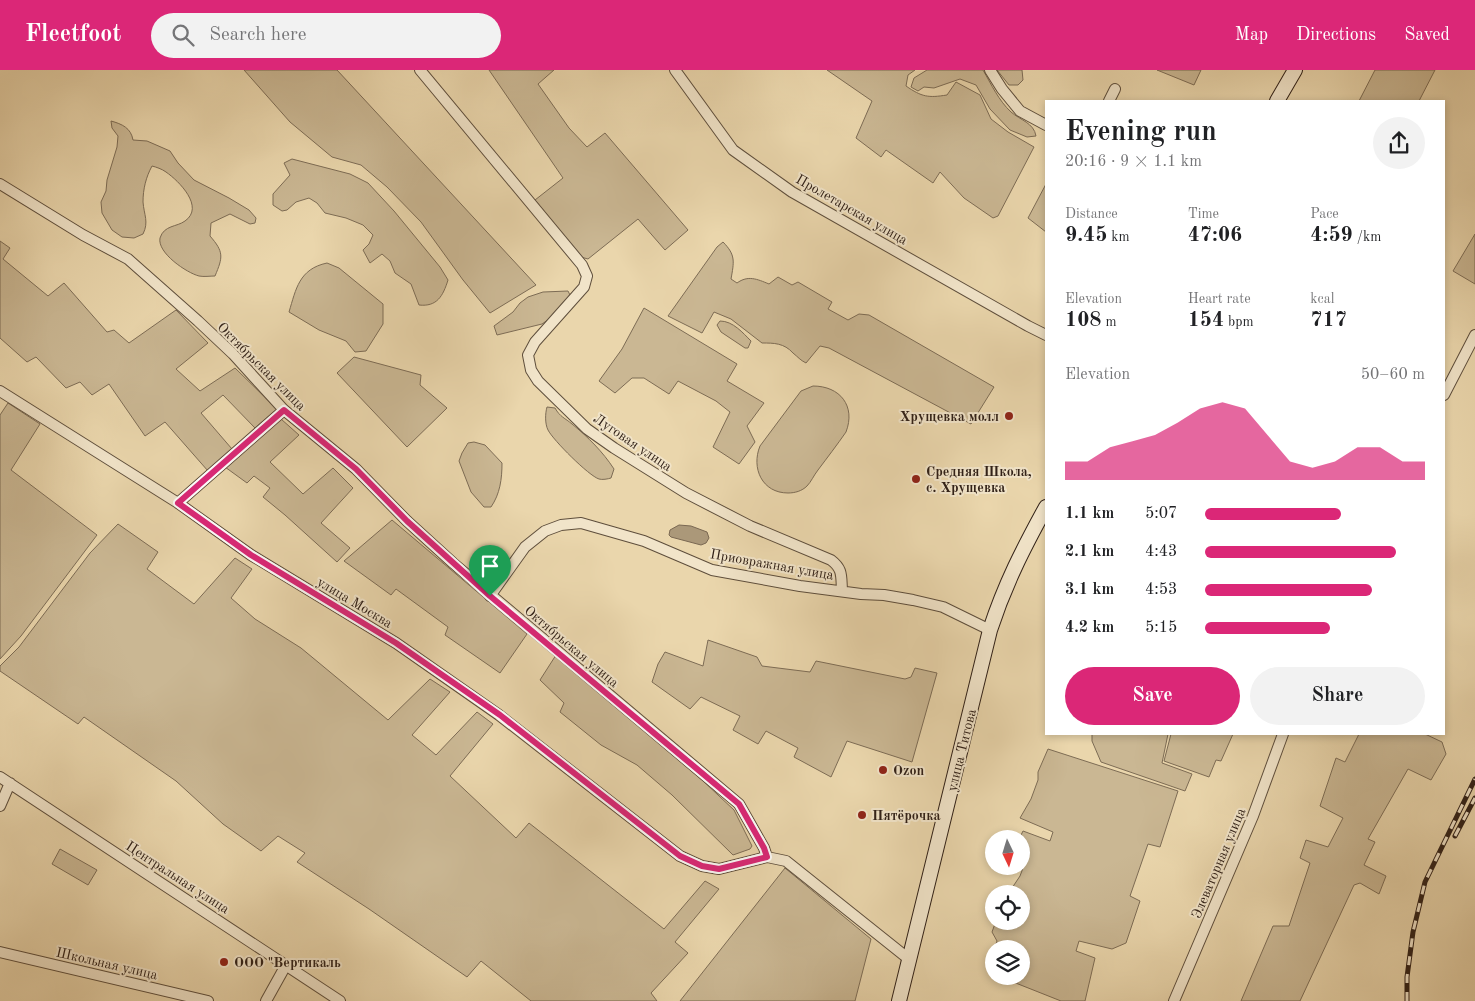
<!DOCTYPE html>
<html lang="en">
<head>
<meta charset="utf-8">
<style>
  :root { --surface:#fff; --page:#f2f2f2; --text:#202124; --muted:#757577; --accent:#db2777 }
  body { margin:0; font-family:"Old Standard TT",serif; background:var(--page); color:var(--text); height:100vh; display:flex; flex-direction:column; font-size:19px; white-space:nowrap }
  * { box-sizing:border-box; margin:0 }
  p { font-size:16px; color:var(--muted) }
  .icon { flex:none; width:28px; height:28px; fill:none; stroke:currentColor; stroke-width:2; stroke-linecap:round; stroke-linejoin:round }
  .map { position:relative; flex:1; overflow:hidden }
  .sheet { position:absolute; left:1045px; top:30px; width:400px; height:635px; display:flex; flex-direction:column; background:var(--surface); border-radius:0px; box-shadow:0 2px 8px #0003 }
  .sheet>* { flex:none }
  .needle { width:32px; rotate:176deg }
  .fabs { position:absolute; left:985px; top:760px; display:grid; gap:10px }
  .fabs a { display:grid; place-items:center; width:45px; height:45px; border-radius:50%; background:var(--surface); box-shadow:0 2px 8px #0003; font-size:25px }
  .pin { position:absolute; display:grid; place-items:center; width:42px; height:42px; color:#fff; margin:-51px -21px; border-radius:50% 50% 50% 0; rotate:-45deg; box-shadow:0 0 5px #0007 }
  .pin .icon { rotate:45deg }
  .round { display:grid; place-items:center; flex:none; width:52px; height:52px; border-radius:26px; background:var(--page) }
  .overview { display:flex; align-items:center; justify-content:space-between; height:85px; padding:0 20px }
  h1 { font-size:28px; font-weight:700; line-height:38px }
  .metrics { display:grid; grid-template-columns:repeat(3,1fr); gap:8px; height:85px; padding:5px 20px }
  .metrics div { display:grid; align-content:center }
  .metrics b { font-size:21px; font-weight:700 }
  .metrics small { font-size:14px; font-weight:400 }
  .metrics p { font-size:14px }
  .chart { height:140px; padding:10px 20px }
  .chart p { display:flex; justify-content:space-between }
  .chart svg { width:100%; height:90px; margin-top:5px; fill:var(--accent); opacity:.7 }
  .button { display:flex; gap:10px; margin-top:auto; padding:10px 20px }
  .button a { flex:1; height:58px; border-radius:30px; background:var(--accent); color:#fff; font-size:20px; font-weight:700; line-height:58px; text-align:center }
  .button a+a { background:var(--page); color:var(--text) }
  ul { padding:0 20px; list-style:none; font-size:16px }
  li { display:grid; grid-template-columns:80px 60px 1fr; align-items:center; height:38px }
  li i { height:12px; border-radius:6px; background:var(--accent) }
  header { display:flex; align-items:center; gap:30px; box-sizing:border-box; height:70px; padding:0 25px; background:var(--accent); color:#fff }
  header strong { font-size:24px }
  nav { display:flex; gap:28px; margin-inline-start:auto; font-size:18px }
  .search { width:350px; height:45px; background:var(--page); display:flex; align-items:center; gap:12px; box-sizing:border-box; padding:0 18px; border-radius:28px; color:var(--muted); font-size:19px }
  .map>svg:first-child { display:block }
</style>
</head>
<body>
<header>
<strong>Fleetfoot</strong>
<div class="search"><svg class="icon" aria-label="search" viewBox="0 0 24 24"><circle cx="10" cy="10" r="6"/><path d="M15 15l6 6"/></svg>Search here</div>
<nav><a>Map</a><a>Directions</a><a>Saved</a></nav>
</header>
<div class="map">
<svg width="1475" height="931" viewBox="0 0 1475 931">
  <rect width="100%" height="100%" fill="#ead6ac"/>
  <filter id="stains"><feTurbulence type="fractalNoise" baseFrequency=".004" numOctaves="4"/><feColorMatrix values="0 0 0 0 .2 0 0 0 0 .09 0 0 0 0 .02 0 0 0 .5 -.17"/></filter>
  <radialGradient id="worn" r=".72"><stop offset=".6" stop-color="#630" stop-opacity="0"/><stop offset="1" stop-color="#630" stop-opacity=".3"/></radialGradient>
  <path fill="#cab793" stroke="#7d6c55" d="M244 0H337L536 215 490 243 463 210 421 152 387 117 361 95 332 87 290 52Z
    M489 0H554L538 14 569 58 587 77 605 63 688 160 665 180 638 149 588 189 581 187 535 130 563 108Z
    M827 0H915L908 5 906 16C922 27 928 28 947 25L956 12 980 25 991 49 1008 62 1034 77 998 146 993 148 964 128 940 102 933 113 886 80 881 87 856 68 872 31Z
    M927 0H983C991 14 999 31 1011 42 1020 50 1034 53 1036 66L1027 67 1010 60 990 39 976 15 960 9 934 18 924 17 918 21 911 17 914 8Z
    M997 0H1022L1023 10 1018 15H1009Z
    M1157 0H1201L1194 15Z
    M1375 0H1435L1419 31H1359Z
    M111 51C122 54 131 58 133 70L147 71 170 81 178 93 194 110 229 128 249 140 256 148 255 153 250 154 230 144 211 153 210 166C224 182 223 187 215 206 210 206 204 207 199 206 187 203 157 183 160 168 164 155 177 157 185 151 205 137 179 111 166 102 162 99 156 97 152 96 146 107 143 119 143 132 144 145 149 152 143 164L134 168 122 167 112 160 102 143 101 132 106 121 107 110 117 77 118 66 112 58Z
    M292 89 350 104 368 113 394 141 440 197 448 210C443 226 437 237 419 235L411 214 395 203 390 191 382 184 370 193 363 180 369 174 373 165 363 155 346 148 325 143 317 133 309 128 296 132 287 140 282 141 273 135V124L290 105 284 93Z
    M1046 114V162L1028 148Z
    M1475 164V214L1453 201Z
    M0 171 10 178 3 189 48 226 64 213 107 262 114 260 129 273 176 240 208 273 176 299 200 321 235 298 277 339 255 358 223 325 201 343 232 379 208 401 165 352 145 366 109 314 92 325 80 312 66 318 36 287 27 292 0 268Z
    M723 172C736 185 734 192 731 209L737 213C748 205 757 209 769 214L778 207 792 215 798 212 832 232 828 239 848 250 859 244 869 245 994 317 971 354 829 278 820 276 806 293C800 290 798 287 793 283 784 273 774 273 762 273L731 249 714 242 702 263 668 246 717 177Z
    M327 193 339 198 383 234V254L366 281 355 282 346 271 319 260 289 242C296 219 299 199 327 193Z
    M568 221 570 225 552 247 542 254 497 265 494 256 513 242 520 233 528 227 543 222Z
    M644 238 737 294 727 311 764 333 747 356 755 372 739 394 713 377 730 342 716 331 678 311 669 324 644 308H632L615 323 599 311 622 279Z
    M720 251C733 251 743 263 751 271L748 278H745L721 262 717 255Z
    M354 287 421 305 420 315 447 338 407 377 337 303Z
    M813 316C840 316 856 336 846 362 837 375 827 388 818 400 814 405 811 412 807 416 802 421 795 423 788 423 762 423 751 398 760 376L801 321Z
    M8 333 40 354 11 400 97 465 21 566 0 589V345Z
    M547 337 555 338C560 347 565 348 572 354 588 367 603 382 614 399L611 408C608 409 602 410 599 409 589 406 553 370 548 360 545 354 545 344 547 337Z
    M281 349 299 365 270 392 303 424 333 398 353 418 321 453 350 478 337 492 285 445 263 427 270 418 254 406 247 413 225 397Z
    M474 372 485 375 502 393C502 409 500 424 491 437H484L471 422 459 391 462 383 468 373Z
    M392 450 527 564 500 603 445 565 448 557 396 519 391 525 344 491Z
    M118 454 158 482 147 499 194 534 235 488 252 499 231 528 255 549 301 578 388 650 430 609 450 622 412 665 436 685 477 642 493 654 450 706 516 768 529 753 664 859 705 811 719 819 675 872 688 883 651 923 657 931H531L481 891 467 907 369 839 297 792 305 783 278 766 261 781 223 754 176 711 84 647 78 654 0 601V596L19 577 90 483Z
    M708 570 757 587 762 596 810 602 816 591 905 609 911 607 915 598 937 603 912 692 847 671 831 707 794 687 798 678 766 661 758 674 733 660 740 646 701 627 690 639 652 612 658 594 665 582 703 596Z
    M556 585 702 710 734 740 752 776 750 779 733 785 672 725 637 695 601 675 560 642 564 633 540 610Z
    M1092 664H1168L1162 693 1192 704 1185 721 1101 692 1092 671Z
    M1171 664H1233L1221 691 1216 690 1209 707 1164 691Z
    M1359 664H1425L1442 672 1446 684 1431 710 1408 699 1368 769 1375 772 1364 795 1386 806 1379 824 1360 813 1354 815 1300 931H1241L1273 856H1289L1310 793 1300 788 1306 770 1328 777 1343 748 1320 736 1336 688 1345 692Z
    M1048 679 1178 721 1160 777 1148 774 1130 826 1140 831 1126 873 1112 879 1079 871 1076 881 1095 888 1085 931H1061L998 906H1021V879H994L997 871 992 862 996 851H1021V824H1008L1020 806 1023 798 1021 796V769H1019L1023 761 1050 771 1053 762 1020 748 1031 729 1038 710V702Z
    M60 779 97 800 88 815 52 794Z
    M785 798 871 869 855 931H680Z"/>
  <path fill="#ab9879" stroke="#7a6852" d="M679 455 691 456 707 462 709 468 706 473 701 475 671 467 669 465 670 460Z"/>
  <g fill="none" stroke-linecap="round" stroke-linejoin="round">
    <defs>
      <path id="minor" d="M420 0 582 195 587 206 584 217 535 272 528 285 531 300 538 311 587 359 614 378 686 423 750 456 831 490C843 499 841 506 842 520
        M675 0 733 80 792 122 1028 256 1046 265
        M990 0 1002 19 1020 41 1046 55
        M1109 31 1115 19
        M0 114 83 165 128 189 198 251 233 284 284 340 356 399 407 451 453 493 739 734 764 778 767 787
        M0 321 178 433 251 485 396 573 499 645 680 786 702 796 719 799 767 787 786 791 910 890
        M1444 325 1475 265
        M178 433 284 340
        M490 526 525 477 545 461 561 455 581 453 644 471 712 500 800 516 861 524 884 525 913 530 943 537 990 560
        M0 707 340 931
        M0 736 10 713
        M0 882 208 931
        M266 931 286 895
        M1174 931 1253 746 1283 664"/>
      <path id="secondary" d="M1277 31 1295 0
        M899 931 990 560C1005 514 1023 479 1046 437"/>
    </defs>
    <use href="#minor" stroke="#5e4e3c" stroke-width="12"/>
    <use href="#secondary" stroke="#302017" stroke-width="16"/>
    <use href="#minor" stroke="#f1e4c9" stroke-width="10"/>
    <use href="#secondary" stroke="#f1e4c9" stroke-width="14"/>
    <defs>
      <path id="rail" d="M1455 766 1475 728
        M1407 931V907L1413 862 1425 812 1475 709"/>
    </defs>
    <use href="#rail" stroke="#302017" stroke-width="5"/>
    <use href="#rail" stroke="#f1e4c9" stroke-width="3" stroke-dasharray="9" stroke-linecap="butt"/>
  </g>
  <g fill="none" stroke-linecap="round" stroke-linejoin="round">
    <defs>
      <path id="route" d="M284 340 356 399 407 451 490 526 739 734 764 778 767 787 719 799 702 796 680 786 500 645 396 573 251 485 178 433Z"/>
    </defs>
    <use href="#route" stroke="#fff" stroke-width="10"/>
    <use href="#route" stroke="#db2777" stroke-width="6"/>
  </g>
  <g fill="#8f2418" stroke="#f1e4c9" stroke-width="2">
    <circle cx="1009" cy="346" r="5"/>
    <circle cx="916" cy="409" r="5"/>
    <circle cx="883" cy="700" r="5"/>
    <circle cx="862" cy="745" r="5"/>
    <circle cx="224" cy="892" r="5"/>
  </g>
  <g text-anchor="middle" stroke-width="4" stroke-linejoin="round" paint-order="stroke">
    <g font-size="14" fill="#302017" stroke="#f1e4c9">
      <text transform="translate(852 139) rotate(30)" y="5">Пролетарская улица</text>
      <text transform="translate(262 296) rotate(45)" y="5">Октябрьская улица</text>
      <text transform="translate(633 372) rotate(34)" y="5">Луговая улица</text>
      <text transform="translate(772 494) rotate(10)" y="5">Приовражная улица</text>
      <text transform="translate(355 532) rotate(31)" y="5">улица Москва</text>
      <text transform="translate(572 576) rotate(40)" y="5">Октябрьская улица</text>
      <text transform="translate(961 680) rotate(-76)" y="5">улица Титова</text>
      <text transform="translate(1218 793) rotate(-67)" y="5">Элеваторная улица</text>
      <text transform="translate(178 807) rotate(33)" y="5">Центральная улица</text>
      <text transform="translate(107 893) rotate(13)" y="5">Школьная улица</text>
    </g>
    <g font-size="14" font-weight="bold" fill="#302017" stroke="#f1e4c9" text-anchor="start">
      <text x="999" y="351" text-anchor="end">Хрущевка молл</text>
      <text x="926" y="406">Средняя Школа,<tspan x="926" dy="16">с. Хрущевка</tspan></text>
      <text x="893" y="705">Ozon</text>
      <text x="872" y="750">Пятёрочка</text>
      <text x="234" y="897">ООО "Вертикаль</text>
    </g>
  </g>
  <rect width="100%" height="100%" filter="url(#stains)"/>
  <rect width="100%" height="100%" fill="url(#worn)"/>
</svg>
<div class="fabs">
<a><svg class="needle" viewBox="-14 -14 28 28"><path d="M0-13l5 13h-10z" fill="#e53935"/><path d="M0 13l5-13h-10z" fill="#757577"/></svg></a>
<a><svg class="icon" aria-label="locate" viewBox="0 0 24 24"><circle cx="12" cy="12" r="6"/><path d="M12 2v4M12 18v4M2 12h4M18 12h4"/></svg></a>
<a><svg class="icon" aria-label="layers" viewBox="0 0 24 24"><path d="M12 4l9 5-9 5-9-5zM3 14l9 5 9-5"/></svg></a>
</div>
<div class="pin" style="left:490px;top:526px;background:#1e9e55"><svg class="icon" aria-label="arrive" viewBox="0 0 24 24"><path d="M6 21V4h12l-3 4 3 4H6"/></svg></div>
<section class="sheet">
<div class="overview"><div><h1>Evening run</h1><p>20:16 · 9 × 1.1 km</p></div><a class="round"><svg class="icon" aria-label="share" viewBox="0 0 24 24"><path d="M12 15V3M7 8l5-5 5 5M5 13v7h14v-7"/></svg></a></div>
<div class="metrics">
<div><p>Distance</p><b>9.45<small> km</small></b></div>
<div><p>Time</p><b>47:06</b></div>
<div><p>Pace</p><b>4:59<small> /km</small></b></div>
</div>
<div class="metrics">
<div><p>Elevation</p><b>108<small> m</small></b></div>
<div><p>Heart rate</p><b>154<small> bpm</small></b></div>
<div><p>kcal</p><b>717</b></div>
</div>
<div class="chart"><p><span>Elevation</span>50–60 m</p>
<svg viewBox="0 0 160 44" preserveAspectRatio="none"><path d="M0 44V35L10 35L20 28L30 25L40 22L50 16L60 9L70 6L80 9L90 22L100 35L110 38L120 35L130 28L140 28L150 35L160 35V44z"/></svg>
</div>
<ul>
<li><b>1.1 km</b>5:07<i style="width:62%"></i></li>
<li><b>2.1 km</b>4:43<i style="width:87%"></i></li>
<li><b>3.1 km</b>4:53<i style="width:76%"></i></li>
<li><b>4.2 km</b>5:15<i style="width:57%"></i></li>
</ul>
<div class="button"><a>Save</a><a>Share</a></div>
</section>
</div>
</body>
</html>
